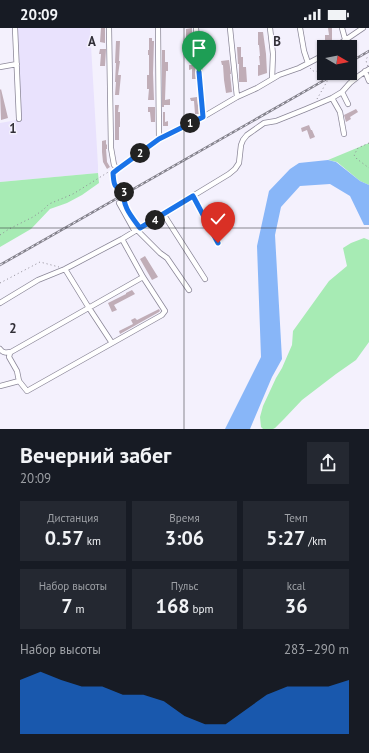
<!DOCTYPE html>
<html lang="ru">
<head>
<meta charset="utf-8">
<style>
  :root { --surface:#171b24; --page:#242831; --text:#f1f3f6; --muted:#9ea1a6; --accent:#1a73e8 }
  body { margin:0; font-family:"PT Sans",sans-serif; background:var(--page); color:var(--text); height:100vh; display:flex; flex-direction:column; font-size:15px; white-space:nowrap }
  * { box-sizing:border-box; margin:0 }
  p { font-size:13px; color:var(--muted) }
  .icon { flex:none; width:22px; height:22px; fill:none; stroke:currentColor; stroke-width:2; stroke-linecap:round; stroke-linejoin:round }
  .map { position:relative; height:401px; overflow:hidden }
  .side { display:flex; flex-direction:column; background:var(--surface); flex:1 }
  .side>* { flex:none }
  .needle { width:26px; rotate:99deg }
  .tools { position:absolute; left:317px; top:12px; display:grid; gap:8px }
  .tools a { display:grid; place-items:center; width:40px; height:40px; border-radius:0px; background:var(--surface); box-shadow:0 1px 3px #0004; font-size:20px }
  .pin { position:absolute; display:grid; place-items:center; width:34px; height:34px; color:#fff; margin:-41px -17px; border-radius:50% 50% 50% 0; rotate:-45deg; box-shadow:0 0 4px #0007 }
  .pin .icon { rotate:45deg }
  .km { position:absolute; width:20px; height:20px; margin:-10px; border-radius:50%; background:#222; color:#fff; font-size:11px; line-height:20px; text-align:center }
  .round { display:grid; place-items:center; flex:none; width:42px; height:42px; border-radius:0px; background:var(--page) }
  .head { display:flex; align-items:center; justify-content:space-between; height:68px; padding:0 20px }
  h1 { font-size:22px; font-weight:700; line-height:30px }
  .metrics { display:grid; grid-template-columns:repeat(3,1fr); gap:6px; height:68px; padding:4px 20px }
  .metrics div { display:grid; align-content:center; border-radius:0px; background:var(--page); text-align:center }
  .metrics b { font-size:20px; font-weight:700 }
  .metrics small { font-size:11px; font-weight:400 }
  .metrics p { font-size:11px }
  .chart { height:112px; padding:8px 20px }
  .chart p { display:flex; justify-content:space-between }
  .chart svg { width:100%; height:72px; margin-top:4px; fill:var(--accent); opacity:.7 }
  .status { display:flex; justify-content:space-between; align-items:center; height:28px; padding:0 20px; background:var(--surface); direction:ltr }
  .status svg { height:11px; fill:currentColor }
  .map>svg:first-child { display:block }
</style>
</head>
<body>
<div class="status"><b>20:09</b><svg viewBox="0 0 49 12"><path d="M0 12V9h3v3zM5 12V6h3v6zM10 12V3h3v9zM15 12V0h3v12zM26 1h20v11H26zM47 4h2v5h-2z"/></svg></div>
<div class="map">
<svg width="369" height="401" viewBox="0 0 369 401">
  <rect width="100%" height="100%" fill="#f4f1fd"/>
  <path fill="#e9e2fd" d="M15 0H90L98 138V145L0 154V95L17 92Z"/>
  <path fill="#a7ebb4" d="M369 115V157L360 153 337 134 328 132Z
    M98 145 99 155 82 167 67 175 50 181 31 201 0 219V154Z
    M364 210 369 212V314L356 332 336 346 302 372 284 391 275 400 273 401H263L261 399 260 389 263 378 276 350 282 340 292 317 293 303 329 253 347 238 343 220 351 215Z"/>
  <path fill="#88b6f8" d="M328 132 336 134 360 153 369 157V197H364L350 168 330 156 300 158 281 179 275 207 282 331 272 349 250 401H225L261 329 257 218 269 163 290 141 299 135Z"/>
  <path fill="#c0adb7" d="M101 0H105V15L100 14Z
    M192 0V6H189L190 13 193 12 194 16 186 17V1Z
    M328 0H332V13H325V7H329Z
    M258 4H263L266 26 267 45 258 48V37H260L259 28H260L259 17H258Z
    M149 10H152V13H154L153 45 154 72H148L149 61H147V47H149V27H148V22H149Z
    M116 13H120L119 33H120L118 47H121L119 67H115L116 54H115L116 35H115Z
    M202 14H208L209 28H204L203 19H202Z
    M237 19H241V29H243V39H246L247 54H239V36H238Z
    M100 21H106L105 38H100L101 26H99Z
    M162 22H165V34H168V43H166L165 72 170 71V77H164V79H162Z
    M229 32 231 46H230L232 64 226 65 224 52 223 37H222L221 33Z
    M189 37H195L196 51H192V41L189 42Z
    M1 61 8 90 1 92 0 62Z
    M197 69 199 86H195L194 73H191L190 70Z
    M115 77H119L118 84H120V99H119V112H115Z
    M148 79H155V94H151L150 84H148Z
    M356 81 358 84 350 89 351 91 346 94 344 87Z
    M163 84H165V94L168 93V98H163Z
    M309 97 311 102H312L315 109 310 111 307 102 302 104 301 100Z
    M106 112V117L107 116V121H106L107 134 110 139 107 141 103 134 102 124V113Z
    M145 228 158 249 152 252 140 231Z
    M132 262 135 266 114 277 117 282 112 284 108 275 126 266V265Z
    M159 281 160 283 159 284 120 306 119 303 133 296 131 292 135 290 137 292Z"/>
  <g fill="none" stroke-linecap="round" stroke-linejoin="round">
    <defs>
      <path id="minor" d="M15 0 19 91
        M109 0 111 120 114 137 118 141 159 111 203 89 237 69 257 60 279 47 299 40 324 27
        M158 0 159 111
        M196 0 203 89
        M230 0 237 69
        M270 0 273 26 272 51
        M300 0 304 23 308 35
        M342 0 345 11
        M335 19 363 0
        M0 39 17 36
        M365 43 369 53
        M342 64 348 76
        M332 70 340 84 344 106
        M193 168 218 215
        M119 175 134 202H137L160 225 167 230 189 262
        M164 187 205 251
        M65 241 89 280 112 315
        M0 275 38 252 65 241 122 211 229 146 235 141 239 135 241 117 243 112 247 107 264 95 276 93 306 81 332 70 342 64 350 55 360 47 369 41
        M0 321C3 325 6 325 11 324L143 249
        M11 324 10 325 9 329 17 343 19 353
        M19 353 27 363 162 287 165 283 143 249 122 211
        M0 358 19 353"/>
    </defs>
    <use href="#minor" stroke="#8b8798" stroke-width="6"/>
    <path stroke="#8c8993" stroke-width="1" stroke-dasharray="1 3" stroke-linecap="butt" d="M368 38C366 35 365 30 369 28
      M310 40 313 43 324 44
      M317 71 329 50 326 45
      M369 115 358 120 354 127 357 131 369 140
      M115 144 113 145C114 156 113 159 124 163L123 170 124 176
      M0 207 9 201 33 189 43 182 49 176 73 166 110 143 113 142
      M0 255 40 234 59 239"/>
    <use href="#minor" stroke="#fff" stroke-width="4.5"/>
    <defs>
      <path id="rail" d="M350 34 369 23
        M0 237 337 45"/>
    </defs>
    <use href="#rail" stroke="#84828c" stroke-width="2.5"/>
    <use href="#rail" stroke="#f4f1fd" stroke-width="1" stroke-dasharray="3" stroke-linecap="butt"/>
  </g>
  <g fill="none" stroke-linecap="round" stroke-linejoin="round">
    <defs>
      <path id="route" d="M199 44 203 89 159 111 118 141 113 145C114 156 113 159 124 163 122 178 131 188 140 200L193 168 218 215"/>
    </defs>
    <use href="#route" stroke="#fff" stroke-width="8"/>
    <use href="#route" stroke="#1a73e8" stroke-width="5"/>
  </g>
  <path fill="none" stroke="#312f37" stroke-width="1" stroke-opacity="0.55" d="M184 0V401M0 200H369"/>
  <g font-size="13" text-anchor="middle" font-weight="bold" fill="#312f37" stroke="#f4f1fd" stroke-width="3" stroke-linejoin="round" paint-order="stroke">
    <text x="92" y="18">A</text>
    <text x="277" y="18">B</text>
    <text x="13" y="105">1</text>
    <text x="13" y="305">2</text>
  </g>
</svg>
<div class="tools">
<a><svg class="needle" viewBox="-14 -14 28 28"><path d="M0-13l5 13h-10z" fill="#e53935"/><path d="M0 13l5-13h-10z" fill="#9ea1a6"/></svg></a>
</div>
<div class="pin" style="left:199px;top:44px;background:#1e9e55"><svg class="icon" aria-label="arrive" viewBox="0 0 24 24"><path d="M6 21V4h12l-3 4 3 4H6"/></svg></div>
<div class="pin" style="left:218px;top:215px;background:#d93025"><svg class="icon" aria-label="check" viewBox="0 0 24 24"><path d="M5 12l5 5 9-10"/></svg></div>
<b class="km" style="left:190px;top:95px">1</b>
<b class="km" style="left:140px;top:125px">2</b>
<b class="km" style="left:124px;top:164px">3</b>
<b class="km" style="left:155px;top:192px">4</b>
</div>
<section class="side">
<div class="head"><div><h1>Вечерний забег</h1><p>20:09</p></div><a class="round"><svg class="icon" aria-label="share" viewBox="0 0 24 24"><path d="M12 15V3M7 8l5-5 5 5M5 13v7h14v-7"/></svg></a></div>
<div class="metrics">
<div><p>Дистанция</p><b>0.57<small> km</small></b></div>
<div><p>Время</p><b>3:06</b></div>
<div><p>Темп</p><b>5:27<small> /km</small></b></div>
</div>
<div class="metrics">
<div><p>Набор высоты</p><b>7<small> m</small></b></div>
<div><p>Пульс</p><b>168<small> bpm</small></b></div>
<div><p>kcal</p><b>36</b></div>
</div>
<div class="chart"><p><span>Набор высоты</span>283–290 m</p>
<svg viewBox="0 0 160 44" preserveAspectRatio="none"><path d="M0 44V11L10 6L20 11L30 15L40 15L50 20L60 20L70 24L80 33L90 38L100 38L110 29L120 20L130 15L140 15L150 15L160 11V44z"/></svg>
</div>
</section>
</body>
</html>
